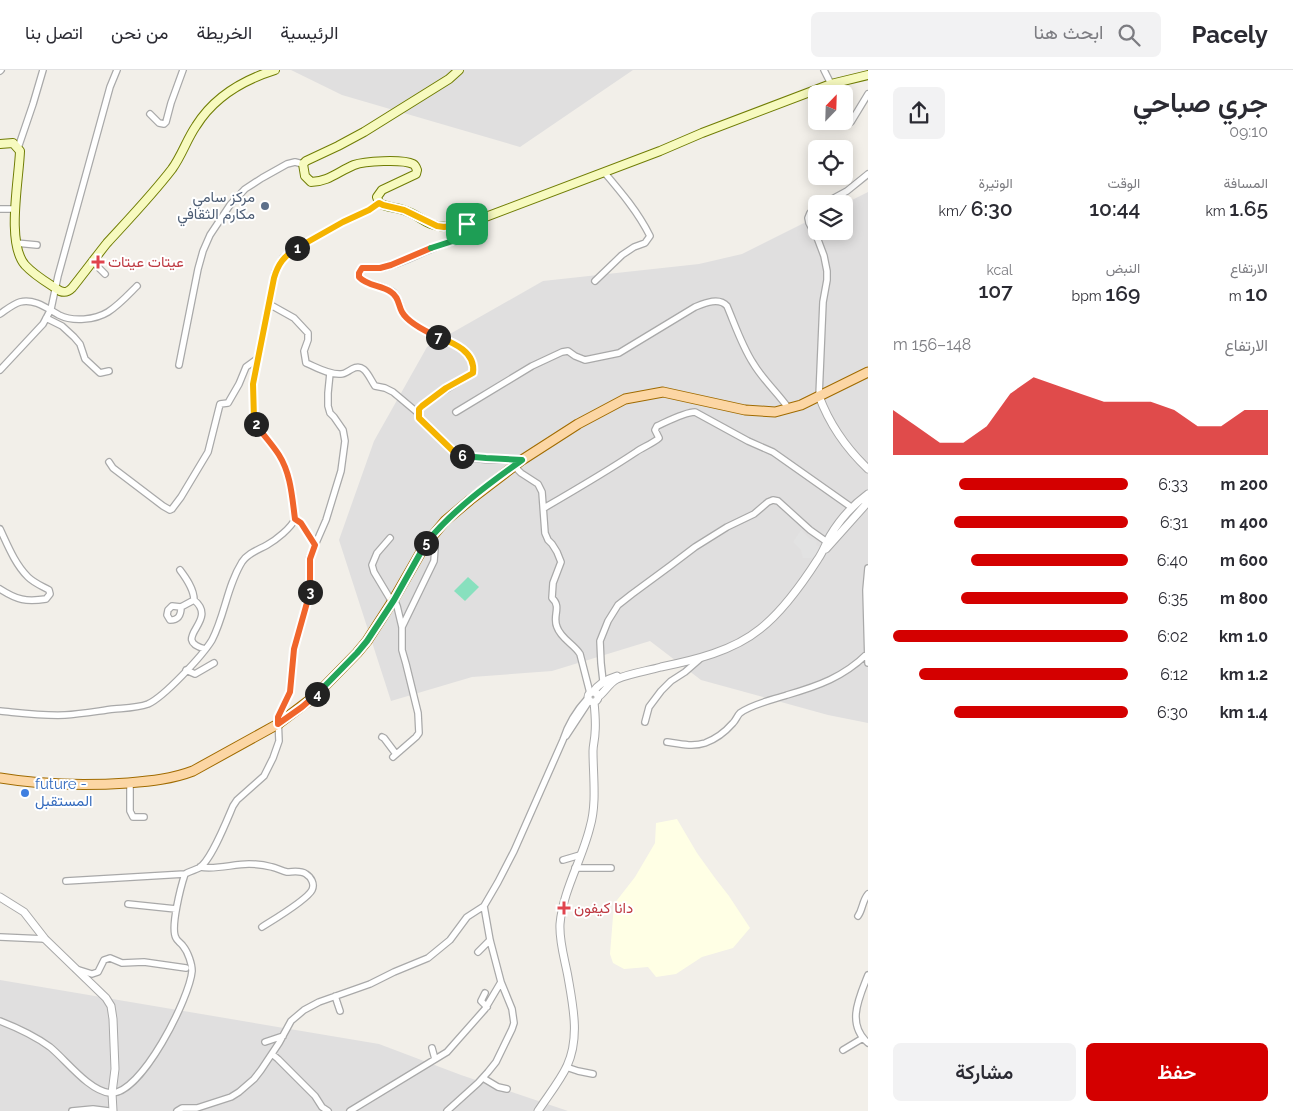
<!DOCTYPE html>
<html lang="ar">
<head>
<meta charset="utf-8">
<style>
  :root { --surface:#fff; --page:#f2f2f3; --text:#2b2b33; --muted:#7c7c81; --line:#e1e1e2; --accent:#d40000 }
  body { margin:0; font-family:Raleway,Vazirmatn,sans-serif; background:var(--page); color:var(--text); direction:rtl; height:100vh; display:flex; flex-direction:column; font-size:19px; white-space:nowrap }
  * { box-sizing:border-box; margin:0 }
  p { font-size:16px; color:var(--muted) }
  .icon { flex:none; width:28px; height:28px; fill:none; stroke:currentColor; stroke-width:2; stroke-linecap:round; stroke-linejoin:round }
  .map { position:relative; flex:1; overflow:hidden; direction:ltr }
  .side { display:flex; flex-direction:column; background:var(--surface); width:425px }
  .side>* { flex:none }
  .needle { width:32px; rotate:23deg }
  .controls { position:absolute; left:808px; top:15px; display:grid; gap:10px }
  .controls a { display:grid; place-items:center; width:45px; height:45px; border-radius:8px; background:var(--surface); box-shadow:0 2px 12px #0003; font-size:25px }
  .pin { position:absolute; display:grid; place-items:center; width:42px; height:42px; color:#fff; margin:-21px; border-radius:10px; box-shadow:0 2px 8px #0006 }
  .km { position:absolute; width:25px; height:25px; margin:-12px; border-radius:50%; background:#222; color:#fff; font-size:14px; line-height:25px; text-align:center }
  .round { display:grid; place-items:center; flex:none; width:52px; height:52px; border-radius:8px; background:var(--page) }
  .headline { display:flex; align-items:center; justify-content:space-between; height:85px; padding:0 25px }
  h1 { font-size:28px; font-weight:600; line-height:38px }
  .figures { display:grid; grid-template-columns:repeat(3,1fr); gap:8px; height:85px; padding:5px 25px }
  .figures div { display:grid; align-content:center }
  .figures b { font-size:21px; font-weight:600 }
  .figures small { font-size:14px; font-weight:400 }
  .figures p { font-size:14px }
  .chart { height:140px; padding:10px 25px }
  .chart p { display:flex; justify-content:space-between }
  .chart svg { width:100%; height:90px; margin-top:5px; fill:var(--accent); opacity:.7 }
  .primary-button { display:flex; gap:10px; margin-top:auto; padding:10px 25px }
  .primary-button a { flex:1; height:58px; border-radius:8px; background:var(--accent); color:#fff; font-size:20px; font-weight:600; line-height:58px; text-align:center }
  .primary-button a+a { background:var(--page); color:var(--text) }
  ul { padding:0 25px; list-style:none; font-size:16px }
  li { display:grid; grid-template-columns:80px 60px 1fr; align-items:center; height:38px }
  li i { height:12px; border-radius:6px; background:var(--accent) }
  header { display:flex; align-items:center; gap:30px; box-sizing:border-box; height:70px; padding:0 25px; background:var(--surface); border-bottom:1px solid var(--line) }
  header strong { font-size:24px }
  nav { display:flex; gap:28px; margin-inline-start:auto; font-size:18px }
  .search { width:350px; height:45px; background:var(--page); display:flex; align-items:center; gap:12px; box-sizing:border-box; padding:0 18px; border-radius:8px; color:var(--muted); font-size:19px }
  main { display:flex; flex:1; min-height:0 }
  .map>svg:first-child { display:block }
</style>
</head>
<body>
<header>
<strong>Pacely</strong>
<div class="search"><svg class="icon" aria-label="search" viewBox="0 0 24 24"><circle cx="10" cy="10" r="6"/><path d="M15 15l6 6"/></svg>ابحث هنا</div>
<nav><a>الرئيسية</a><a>الخريطة</a><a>من نحن</a><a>اتصل بنا</a></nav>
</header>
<main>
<section class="side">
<div class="headline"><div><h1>جري صباحي</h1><p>09:10</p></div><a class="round"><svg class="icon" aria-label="share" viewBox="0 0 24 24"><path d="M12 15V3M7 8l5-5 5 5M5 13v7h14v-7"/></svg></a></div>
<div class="figures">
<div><p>المسافة</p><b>1.65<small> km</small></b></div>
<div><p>الوقت</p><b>10:44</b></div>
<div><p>الوتيرة</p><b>6:30<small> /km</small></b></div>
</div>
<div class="figures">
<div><p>الارتفاع</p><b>10<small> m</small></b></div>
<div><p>النبض</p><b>169<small> bpm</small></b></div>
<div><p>kcal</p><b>107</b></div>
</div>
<div class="chart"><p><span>الارتفاع</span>148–156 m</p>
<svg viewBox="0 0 160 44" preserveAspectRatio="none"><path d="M0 44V22L10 30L20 38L30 38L40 30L50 14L60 6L70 10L80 14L90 18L100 18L110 18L120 22L130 30L140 30L150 22L160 22V44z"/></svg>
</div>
<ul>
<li><b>200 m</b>6:33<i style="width:72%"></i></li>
<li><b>400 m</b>6:31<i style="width:74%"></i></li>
<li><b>600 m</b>6:40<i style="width:67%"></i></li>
<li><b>800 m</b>6:35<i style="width:71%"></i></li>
<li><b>1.0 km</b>6:02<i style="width:100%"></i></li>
<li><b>1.2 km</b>6:12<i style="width:89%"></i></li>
<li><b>1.4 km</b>6:30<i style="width:74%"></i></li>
</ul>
<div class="primary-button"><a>حفظ</a><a>مشاركة</a></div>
</section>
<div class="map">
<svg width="868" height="1041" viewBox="0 0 868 1041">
  <rect width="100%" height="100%" fill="#f2efe9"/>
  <path fill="#e0dfdf" d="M291 0H633L520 77 342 25Z
    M868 122V653L828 645 701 610 650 571 552 601 472 607 391 631 339 470 374 371 427 277 543 211 699 194 742 184 816 147V161H844V134Z
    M0 910 379 974 461 1005 568 1041H0Z"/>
  <path fill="#ffffe5" d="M677 749 697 783 715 808 729 826 750 858 733 878 702 887 676 904 656 907 648 897 624 899 613 893 610 884 614 834 635 807 655 773 656 753Z"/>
  <path fill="#88e0be" d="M468 507 479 517 465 531 454 521Z"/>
  <path fill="#e2e2e2" d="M801 460 810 469 817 471 816 475 820 477 816 488H803L801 480 793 472Z"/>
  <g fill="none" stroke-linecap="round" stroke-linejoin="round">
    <defs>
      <path id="minor" d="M824 0 831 14
        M0 1 1 0
        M150 44 159 53 164 54 166 52 171 33 183 0
        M851 52 868 24
        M18 78 33 34 43 0
        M823 134 847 121 868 104
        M816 137 810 143 808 148 809 153 818 170 824 186 827 201V210L823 232 819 326
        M0 139H16
        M16 173 37 175
        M93 191 99 198 105 204
        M595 211 622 185 634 177 645 173 650 166C638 142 621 122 604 102
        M269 234 294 248 308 263V270L304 281 306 293C316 297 329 305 341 304 345 304 348 301 352 299 365 292 369 308 375 316L385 318 393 322 418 343 419 348 456 384C476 391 501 390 522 390
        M0 244C6 240 13 234 20 232 34 228 48 239 59 245 73 252 95 250 108 242 119 235 128 225 137 216
        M46 248 62 256 74 267 80 274 85 289 100 303 109 301
        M179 295 198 199 203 181 210 165 230 135 245 119 262 108 287 94 295 92 303 94
        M0 300 43 254 51 239 58 206 110 17 117 0
        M456 342 532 296 562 282 568 281 575 286 585 290 619 283 695 237C705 233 719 227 727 236 735 255 742 276 753 293 763 310 778 323 789 339
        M418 343 419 339C435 324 455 315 473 303 474 293 468 283 460 277 442 267 418 262 404 244 399 238 400 229 394 223 384 214 368 216 359 207V203L362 198C368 197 375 199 382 198 407 193 430 176 456 171 464 167 465 161 467 154
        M109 392 113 398 163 436 170 440 172 439 181 427 208 382 220 334 228 333 239 314 246 297 257 289
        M514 396 521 403 538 414 542 422 545 463 548 470 552 474 557 482 561 492 553 513 552 528C562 537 552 546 557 557 561 569 574 574 580 584L590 623
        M544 438C575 420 606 402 636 382 643 377 652 374 659 368L655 360 657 356C666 352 685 342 695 342L748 371 773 382 851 437
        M295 449 292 422 289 408 284 394 279 385 261 362 254 349 253 314 275 202 283 188 291 182 343 152 369 140 379 133
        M0 459C8 476 15 494 28 507 34 513 42 516 49 520L50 524 46 529C26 532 17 530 0 519
        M390 468 377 483 372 495 374 502 392 532
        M868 498 866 520 868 593
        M180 500C186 508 194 519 194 530 220 551 169 569 205 579
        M181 537C181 545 179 550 170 550L167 545 168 540 172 536 181 537 194 530
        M402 557 434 491 435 478 432 467
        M186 600 195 604 214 593
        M603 611 601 593 600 571 608 551 618 535 632 524 670 496 695 477 727 457 754 444 768 432 773 430 778 431 810 460 827 472
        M0 641C21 643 43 646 65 645 81 644 98 641 114 639 125 638 137 638 148 634 164 627 203 585 212 570 225 545 227 516 242 492 248 483 258 480 267 475 276 470 291 458 295 449L301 453 315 475
        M645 652 649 637 661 621 671 611 685 602 701 588
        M566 666 589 631
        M382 667 384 668 396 684
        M667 672C680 674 693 677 705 673 716 669 726 661 733 653 736 650 737 646 740 643 752 634 772 630 787 625 818 616 844 607 868 583
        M393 687 416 667 419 663 418 643 406 594 402 580V557L397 536 394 529
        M130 712V741L133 747H144
        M563 790 580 785
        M200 797C216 800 233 794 249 794 257 794 265 795 272 797 277 798 282 801 287 802 293 802 300 800 306 804 311 807 315 814 312 820 307 830 273 850 262 857
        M575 798H611
        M66 811 185 804C190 801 195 800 199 798 211 791 227 750 233 736L237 730 264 706 273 688 279 671 278 647 290 622 294 579 310 521 309 489 326 450 341 401 345 371 343 360 334 347 330 343 328 336V323L330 303
        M128 834 176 839
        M858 846C863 839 862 831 868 824
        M0 867 45 869
        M478 882 490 870
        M76 899 92 904 98 902 104 890 110 888 122 893 144 892 186 898
        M868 905C859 928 846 954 868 973
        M485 923 481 931 487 937
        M335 926 340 941
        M0 951C18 958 35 966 50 977 66 990 89 1021 110 1023 141 1026 190 927 192 901 192 894 188 882 183 876 181 873 177 871 176 868 170 858 181 816 185 804
        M265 972 283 966
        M432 978 435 989
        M843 980 863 968
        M272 984 278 989 315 1026 322 1037 328 1041
        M566 997 578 1001 593 1004
        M483 1008 498 1017 507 1019
        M72 1041 93 1039 109 1041
        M177 1041 182 1038H197L231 1027 239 1022 254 1009 261 1000 279 973 291 951 304 940 319 932 370 914 394 902 428 888 450 870 467 847 484 836 498 812 514 781 563 670C568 654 576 641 588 628
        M350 1041 447 982 485 939 501 912 490 870 484 836
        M447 1041 478 1013 488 1002 496 992 512 959 514 953 512 939 501 912"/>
      <path id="tertiary" d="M819 326C829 353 847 379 868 399
        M826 479 868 432
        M593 622C599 613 607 609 617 606
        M588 627a5 5 0 1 1 10 0a5 5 0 1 1-10 0Z
        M598 627C605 622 609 613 617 609 631 603 647 601 661 597 695 590 733 581 760 559 783 541 802 514 818 489 823 482 826 473 830 466 840 449 853 435 868 424
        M0 827 24 842 45 869 106 928 111 936 113 949 115 999 112 1023 113 1041
        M538 1041C547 1027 560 1011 567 996 580 968 573 936 568 907 565 890 559 872 560 854 563 820 582 790 590 757 597 733 593 706 593 681 593 675 595 669 595 663 596 653 595 642 594 632"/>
      <path id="secondary" d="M459 0 449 9 364 62 338 76 306 91 303 94 305 106 311 112C328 112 339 101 354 95 364 91 403 89 413 94 415 95 416 97 417 100L416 104 382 120 377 127 379 133C387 138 397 137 406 141 415 144 422 150 431 154 443 159 455 156 467 154L660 81 702 63 831 14 868 5
        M0 74 13 73 20 81C19 110 6 173 25 195 35 206 48 213 60 221 65 223 68 222 72 218 84 203 95 188 107 173 129 149 152 125 172 99 182 85 187 69 196 56 214 27 243 10 275 0"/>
      <path id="primary" d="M0 708C42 715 85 716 128 713 151 711 172 709 193 701L278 654 315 626 357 583 367 571 394 529 425 475 445 451 470 430 522 390 578 354 625 329 663 322 745 340 775 342 801 335 868 302"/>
    </defs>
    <use href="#minor" stroke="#a9a9a9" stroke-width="8"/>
    <use href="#tertiary" stroke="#a9a9a9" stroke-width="9"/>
    <use href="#secondary" stroke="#707d05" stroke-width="10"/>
    <use href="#primary" stroke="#a06b00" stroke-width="11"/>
    <use href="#minor" stroke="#fff" stroke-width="5.5"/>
    <use href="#tertiary" stroke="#fff" stroke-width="7"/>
    <use href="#secondary" stroke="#f7fabf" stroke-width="8"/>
    <use href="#primary" stroke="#fcd6a4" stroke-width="9"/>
  </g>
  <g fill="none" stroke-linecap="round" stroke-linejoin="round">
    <defs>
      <path id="split-1" d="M297 178 343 152 369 140 379 133 383 135 404 140 437 156 444 157 467 154"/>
      <path id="split-2" d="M256 354 254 349 253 314 274 208C278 194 284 186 297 178"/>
      <path id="split-3" d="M256 354C263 365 272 374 279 385 291 404 292 427 295 449L301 453 315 475 310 489V522"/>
      <path id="split-4" d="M310 522 294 579 290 622 278 647V654L302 637 317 624"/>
      <path id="split-5" d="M317 624 357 583 367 571 394 530 426 473"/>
      <path id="split-6" d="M426 473C453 440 487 415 522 390L486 388 462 386"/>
      <path id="split-7" d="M438 267C454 273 476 282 473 303L446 318 422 336 419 339V348L451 379 456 384 462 386"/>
      <path id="split-8" d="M431 178 391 195 380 198H362L359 203V207C367 216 381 215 391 222 399 227 398 235 402 242 408 253 427 262 438 267"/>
      <path id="split-9" d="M431 178 459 169 465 161 467 154"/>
    </defs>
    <use href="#split-1" stroke="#fff" stroke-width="10"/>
    <use href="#split-2" stroke="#fff" stroke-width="10"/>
    <use href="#split-3" stroke="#fff" stroke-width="10"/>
    <use href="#split-4" stroke="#fff" stroke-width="10"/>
    <use href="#split-5" stroke="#fff" stroke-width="10"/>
    <use href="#split-6" stroke="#fff" stroke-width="10"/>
    <use href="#split-7" stroke="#fff" stroke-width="10"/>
    <use href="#split-8" stroke="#fff" stroke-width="10"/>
    <use href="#split-9" stroke="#fff" stroke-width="10"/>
    <use href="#split-1" stroke="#f5b400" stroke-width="6"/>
    <use href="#split-2" stroke="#f5b400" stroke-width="6"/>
    <use href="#split-3" stroke="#f0652b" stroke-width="6"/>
    <use href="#split-4" stroke="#f0652b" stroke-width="6"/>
    <use href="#split-5" stroke="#22a559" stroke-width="6"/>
    <use href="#split-6" stroke="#22a559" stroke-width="6"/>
    <use href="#split-7" stroke="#f5b400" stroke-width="6"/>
    <use href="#split-8" stroke="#f0652b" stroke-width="6"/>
    <use href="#split-9" stroke="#22a559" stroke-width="6"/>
  </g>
  <circle fill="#5c6f8a" stroke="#fff" stroke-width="2" cx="265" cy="136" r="5"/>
  <g fill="#e0444e" stroke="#fff" stroke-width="2">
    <path d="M95.5 184.5h5v5h5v5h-5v5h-5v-5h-5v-5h5z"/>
    <path d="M561.5 830.5h5v5h5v5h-5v5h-5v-5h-5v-5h5z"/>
  </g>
  <circle fill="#3f7fe0" stroke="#fff" stroke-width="2" cx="25" cy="723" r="5"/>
  <g text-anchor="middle" stroke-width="4" stroke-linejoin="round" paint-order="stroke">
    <g font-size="15" fill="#4e5e75" stroke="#fff" text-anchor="end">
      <text x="255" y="132">مركز سامي<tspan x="255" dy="17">مكارم الثقافي</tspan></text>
    </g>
    <g font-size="15" fill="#be3a42" stroke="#fff" text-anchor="start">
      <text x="108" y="197">عيتات عيتات</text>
      <text x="574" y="843">دانا كيفون</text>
    </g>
    <g font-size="15" fill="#366cbe" stroke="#fff" text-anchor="start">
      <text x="35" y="719">future -<tspan x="35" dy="17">المستقبل</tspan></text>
    </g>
  </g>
</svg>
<div class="controls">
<a><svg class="needle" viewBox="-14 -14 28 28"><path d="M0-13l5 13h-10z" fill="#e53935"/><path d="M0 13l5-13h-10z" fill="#7c7c81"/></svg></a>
<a><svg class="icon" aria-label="locate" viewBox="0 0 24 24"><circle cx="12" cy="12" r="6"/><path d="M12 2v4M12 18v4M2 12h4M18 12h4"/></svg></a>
<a><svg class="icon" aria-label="layers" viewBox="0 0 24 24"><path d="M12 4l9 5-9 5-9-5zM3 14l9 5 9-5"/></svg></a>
</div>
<div class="pin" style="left:467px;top:154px;background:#1e9e55"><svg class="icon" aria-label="arrive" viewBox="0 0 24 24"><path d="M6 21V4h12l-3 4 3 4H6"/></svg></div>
<b class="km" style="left:297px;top:178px">1</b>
<b class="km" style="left:256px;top:354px">2</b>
<b class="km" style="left:310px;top:522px">3</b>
<b class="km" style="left:317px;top:624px">4</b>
<b class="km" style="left:426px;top:473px">5</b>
<b class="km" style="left:462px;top:386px">6</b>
<b class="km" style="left:438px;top:267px">7</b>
</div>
</main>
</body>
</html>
